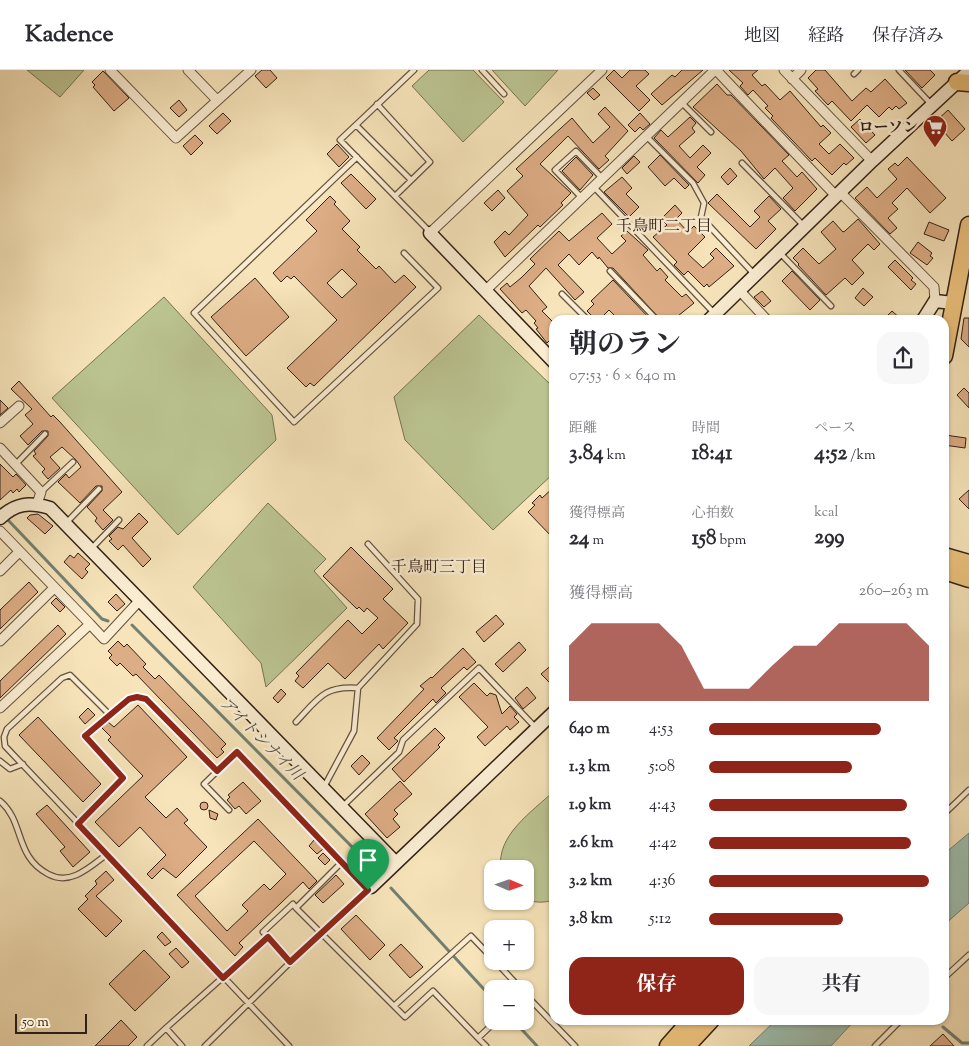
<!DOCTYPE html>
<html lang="ja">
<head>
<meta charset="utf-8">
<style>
  :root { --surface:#fff; --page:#f7f7f7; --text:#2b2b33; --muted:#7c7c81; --line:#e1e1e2; --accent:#8f2418 }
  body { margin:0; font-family:"Sorts Mill Goudy","Noto Serif JP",serif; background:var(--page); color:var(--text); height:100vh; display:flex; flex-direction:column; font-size:19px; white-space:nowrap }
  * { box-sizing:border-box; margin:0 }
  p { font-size:16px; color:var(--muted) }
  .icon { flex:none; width:28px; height:28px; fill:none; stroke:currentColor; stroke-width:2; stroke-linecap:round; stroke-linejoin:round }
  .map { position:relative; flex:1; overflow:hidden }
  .side { position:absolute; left:549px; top:245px; width:400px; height:710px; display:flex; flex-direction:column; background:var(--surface); border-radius:15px; box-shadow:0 1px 4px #0004 }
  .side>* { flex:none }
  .needle { width:32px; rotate:92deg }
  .fabs { position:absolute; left:484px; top:790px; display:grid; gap:10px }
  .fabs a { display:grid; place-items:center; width:50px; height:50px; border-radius:10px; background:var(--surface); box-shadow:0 1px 4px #0004; font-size:25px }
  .scale { position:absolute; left:15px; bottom:12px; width:72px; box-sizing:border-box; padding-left:5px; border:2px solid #322116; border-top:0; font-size:14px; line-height:18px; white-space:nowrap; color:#322116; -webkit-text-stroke:4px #faedd2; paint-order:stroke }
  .pin { position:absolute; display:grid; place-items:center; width:42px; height:42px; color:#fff; margin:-51px -21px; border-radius:50% 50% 50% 0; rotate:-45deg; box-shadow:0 0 5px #0007 }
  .pin .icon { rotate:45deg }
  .round { display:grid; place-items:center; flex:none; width:52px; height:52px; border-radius:15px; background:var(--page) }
  .overview { display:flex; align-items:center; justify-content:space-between; height:85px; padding:0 20px }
  h1 { font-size:28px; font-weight:700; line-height:38px }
  .stats { display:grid; grid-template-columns:repeat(3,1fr); gap:8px; height:85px; padding:5px 20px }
  .stats div { display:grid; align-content:center }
  .stats b { font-size:21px; font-weight:700 }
  .stats small { font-size:14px; font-weight:400 }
  .stats p { font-size:14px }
  .chart { height:140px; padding:10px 20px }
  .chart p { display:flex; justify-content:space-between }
  .chart svg { width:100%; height:90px; margin-top:5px; fill:var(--accent); opacity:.7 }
  .cta { display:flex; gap:10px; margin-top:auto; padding:10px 20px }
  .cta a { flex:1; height:58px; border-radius:15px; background:var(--accent); color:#fff; font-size:20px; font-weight:700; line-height:58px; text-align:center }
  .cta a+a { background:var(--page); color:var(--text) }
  ul { padding:0 20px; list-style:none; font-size:16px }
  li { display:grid; grid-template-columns:80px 60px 1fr; align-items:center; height:38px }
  li i { height:12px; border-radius:6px; background:var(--accent) }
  header { display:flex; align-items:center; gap:30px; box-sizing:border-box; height:70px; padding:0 25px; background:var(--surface); border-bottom:1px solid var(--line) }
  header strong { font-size:24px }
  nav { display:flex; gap:28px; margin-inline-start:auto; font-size:18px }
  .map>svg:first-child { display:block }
</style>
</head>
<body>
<header>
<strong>Kadence</strong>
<nav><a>地図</a><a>経路</a><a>保存済み</a></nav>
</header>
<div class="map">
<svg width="969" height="976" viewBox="0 0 969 976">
  <rect width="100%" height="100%" fill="#f7e4ba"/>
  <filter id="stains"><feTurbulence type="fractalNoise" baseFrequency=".004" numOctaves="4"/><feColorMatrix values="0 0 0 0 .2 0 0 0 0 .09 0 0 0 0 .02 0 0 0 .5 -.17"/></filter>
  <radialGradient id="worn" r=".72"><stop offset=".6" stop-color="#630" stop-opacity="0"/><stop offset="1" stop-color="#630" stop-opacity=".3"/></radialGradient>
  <path fill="#bbc491" stroke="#767254" d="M27 0H84L60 27Z
    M429 0H473L504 32 463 72 412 16Z
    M492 0H558L525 36Z
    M164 227 272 345 276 370 178 465 52 328Z
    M479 245 554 318V403L493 460 405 370 394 327Z
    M268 433 326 489 314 501 347 538 266 617 261 593 193 517Z
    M554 721V830C544 833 535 833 525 829V799H501C496 765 532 742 554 721Z"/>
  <path fill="#9dbfb0" stroke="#728072" d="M969 763V833L944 855V784Z
    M776 950H855L831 976H749Z"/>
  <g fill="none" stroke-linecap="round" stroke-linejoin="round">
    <path stroke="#728072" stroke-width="3" d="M9 451 102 549 108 551
      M132 555 374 799
      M391 818 492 928
      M514 951 537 976
      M943 957 962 973H969"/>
  </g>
  <path fill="#ddad85" stroke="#322116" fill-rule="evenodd" d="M262 0H270L277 8 266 18 255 6Z
    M614 0 622 8 630 0H645L649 4 636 16 650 30 639 41 606 8Z
    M682 0H703L662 35 651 24 672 5 675 7Z
    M729 0H758L752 5 762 16 765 14 780 30 790 21 821 57 823 55 831 63 819 74 829 84 840 74 854 88 846 95 844 93 832 105 815 88 812 91 771 48 773 46 765 38 768 36 753 20 748 25 740 16 743 13Z
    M816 0H825L852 31 866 18 871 22 885 9 907 33 899 39 896 36 892 40 889 37 879 47 867 35 851 51 832 31 828 35 815 21 818 19 808 8Z
    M905 0H930L935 5 922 18Z
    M103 1 129 28 114 41 93 17 95 15 92 12Z
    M717 14 727 25H731L789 85 782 91 797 107 802 102 817 119 795 141 783 128 793 118 775 98 764 109 741 81 693 37Z
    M593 18 600 25 594 30 587 23Z
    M179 30 187 40 179 47 170 38Z
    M605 37 628 61 605 86 609 90 599 99 568 66 540 94 571 123 561 133 563 135 540 157 538 155 505 187 494 172 505 161 509 165 528 145 507 121 523 106 516 99 572 48 593 73 610 57 598 44Z
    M948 40 965 59 952 71 935 52Z
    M223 43 231 51 217 64 209 56Z
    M640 43 650 54 643 60 640 57 635 62 628 55Z
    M690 47 696 53 692 58 695 62 679 76 690 88 703 75 711 83 697 97 705 105 698 113 654 68 661 60 668 67Z
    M860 49 875 65 866 73 851 57Z
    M195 65 203 73 191 85 183 76Z
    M337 74 349 87 339 97 327 84Z
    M660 85 689 115 685 119 674 108 665 116 648 97Z
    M634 86 640 92 627 104 622 98Z
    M576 87 593 105 580 120 562 101Z
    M907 87 946 128 930 143 907 118 892 133 898 139 888 148 897 158 890 164 855 128 867 117 877 128 897 109 888 99 895 93 898 96Z
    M730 98 737 106 728 115 721 107Z
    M351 104 376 129 366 139 341 113Z
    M622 107 632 118 626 124 639 137 629 147 604 122Z
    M498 120 505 128 492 141 484 133Z
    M717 124 750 157 760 147 754 141 769 126 781 139 768 151 776 159 756 179 708 133Z
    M330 126 336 132 334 134 350 151 342 159 360 177 357 180 376 199 379 196 395 213 404 205 416 217 314 316 310 313 306 317 287 298 337 250 294 206 291 209 287 206 281 212 273 203 317 161 306 150ZM342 199 357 214 342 228 327 213Z
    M675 135 682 143 676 149 688 162 694 156 705 167 688 184 703 198 714 188 710 184 716 178 734 196 709 217 707 214 704 217 688 201 684 205 674 195 677 192 653 167 667 155 661 149Z
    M602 143 612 154 597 168 612 184 626 171 621 166 627 161 648 180 643 185 657 201 660 198 668 207 665 210 682 227 686 224 694 233 673 250H661L613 198H608L599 187 598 189 592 182 579 195 569 184 558 195 584 222 575 230 546 198 529 216 547 237 542 241 554 253V266L547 273 536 259 538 258 534 253 536 251 526 240 522 243 500 219 507 213 510 217 521 208 535 194 530 189 559 161 569 171Z
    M858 149 880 174 874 180 868 174 852 190 864 203 852 215 845 208 826 225 798 195 799 194 793 188 803 178 819 194 836 179 821 162 833 151 843 162 845 161Z
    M929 152 949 160 944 171 924 164Z
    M918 172 932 183 930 186 933 188 927 195 910 183Z
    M895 190 913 208 911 210 916 214 911 220 888 197Z
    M792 201 820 230 810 240 782 211Z
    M255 208 289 247 246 286 211 247Z
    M613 210 651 250H619L609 240 599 250H596L587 241 594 234 591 231Z
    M863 218 873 227 864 236 855 228Z
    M762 221 771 231 764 237 754 227Z
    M892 241 902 250H883Z
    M964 248H969V277L961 269Z
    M19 311 51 347 53 345 60 352 122 422 103 440 113 450 103 460 95 451 97 448 87 437 102 421V416H96L80 433 58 412 66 404 69 408 81 397 76 390 62 377 50 387 60 398 48 409 42 402 45 399 33 386 36 384 34 381 48 366V361H42L28 375 20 366 33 354 25 345 32 339 11 319Z
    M964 318 969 323V338L957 325Z
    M0 330 8 338 0 345Z
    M945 365 966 368 965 378 944 375Z
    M0 394 13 407 16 404 26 415 19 422 17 419 13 423 11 420 0 430Z
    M554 417V469L528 442 535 435 532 433 540 425 542 428Z
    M969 420V439L959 429Z
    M139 443 148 452 132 468 151 489 143 497 123 475 118 480 109 471 112 469 109 466 118 457 123 459Z
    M38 444 53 456 45 464 27 448 30 445Z
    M351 477 393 519 383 529 408 553 383 579 379 574 345 609 328 593 303 618 295 611 299 606 296 603 348 550 362 564 378 548 367 538 364 542 359 537 357 539 323 506Z
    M78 483 90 494 85 499 88 502 82 509 64 492 70 485 74 488Z
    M29 512 38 522 0 559V540Z
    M116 524 125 534 117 541 108 532Z
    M56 528 65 537 60 542 51 533Z
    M496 545 504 554 484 572 476 562Z
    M58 555 66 564 0 628V611Z
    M118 571 124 577 127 574 146 594 143 597 155 609 159 605 226 674 221 679 224 682 217 688 136 604 133 606 120 593 117 596 109 588 112 585 108 581Z
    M519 572 526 580 503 602 495 594Z
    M463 578 476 592 467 600 464 597 441 618 446 623 436 633 433 629 394 668 398 671 389 680 377 668 424 619 420 616 431 607 432 608Z
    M554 593V617L541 604Z
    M474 613 487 626 490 623 496 625 502 644 510 636 517 644 514 647 519 652 510 660 507 656 485 676 477 667 488 657 459 627Z
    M527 617 536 628 523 639 515 628Z
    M281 619 286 624 278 633 273 628Z
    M138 635 187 687 145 727 166 748 177 738 188 750 184 753 207 777 176 808 163 798 152 809 147 804 166 785 140 757 119 777 95 752 143 706 108 670 111 667 102 658 108 652 114 657Z
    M88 638 95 645 85 654 79 647Z
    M38 647 101 714 83 732 19 665Z
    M435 658 445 668 438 675 440 677 404 712 392 699Z
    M362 685 370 693 359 705 351 696Z
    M400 711 412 724 394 740 398 744 393 749 400 757 387 768 365 744Z
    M243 712 261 731 246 744 239 736 235 739 227 730 230 727 228 725Z
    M200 736a4 4 0 1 1 8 0a4 4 0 1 1-8 0Z
    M47 735 90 782 73 797 60 781 65 777 36 744Z
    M209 740 218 744 216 750 210 748Z
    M258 749 317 811 309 819 303 812 239 873 243 877 235 886 177 825ZM254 771 286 804 270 820 264 814 242 835 248 841 227 861 195 826Z
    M314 770 323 779 317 784 309 776Z
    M323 783 330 790 325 795 318 788Z
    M106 801 114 810 96 826 122 851 106 867 78 839 88 829 85 826 97 814 95 811Z
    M336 805 344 814 323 833 315 825Z
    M356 845 385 875 370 890 341 859Z
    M162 862 171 872 165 876 157 867Z
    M401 874 423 897 410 908 389 885Z
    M176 878 189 892 182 898 169 884Z
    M144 880 170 907 135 941 109 914Z
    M121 950 137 967 128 976H95Z
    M943 964 954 976H930Z"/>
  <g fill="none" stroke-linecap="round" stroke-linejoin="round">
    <defs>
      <path id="lane" d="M414 0 340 70 429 161
        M482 0 504 24
        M899 0 931 34
        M854 4 858 0
        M681 32 711 62
        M377 34 430 92 395 126
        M356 55 411 110
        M646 66 693 113 704 133 701 147 754 204
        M357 87 194 243 294 352 438 218 404 183
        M742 93 804 156
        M593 116 715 244
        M582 128 555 100 576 81 602 108
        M780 183 831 236
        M610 201 657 250
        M562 224 588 250
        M15 395 45 364
        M41 422 73 392
        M67 452 99 419
        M92 478 119 450
        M110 645 70 605 62 608 7 659 4 667 5 676 289 976
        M296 652C318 629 324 615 358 618
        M0 691 10 699 23 694
        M324 717 354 661 358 618 417 554 418 529 368 474
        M0 731C25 752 14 786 48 804 70 816 89 798 106 785
        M343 736 399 682 403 670 479 598 536 658
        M229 740 204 714 237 682 368 820
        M944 744 969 720
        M78 754 123 709 85 666 129 629 137 627 146 629 217 701
        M342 792 296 838 394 936 471 866 492 888
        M268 867 263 862 293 834 296 838
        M495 891 521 919
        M944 908 969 885
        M525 924 575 976
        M394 936 405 947 433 921 478 968
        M147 976 166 958
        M182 976 166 958 268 867 290 892
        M205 976 321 862 368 819
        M486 976 478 968 496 951
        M875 976 901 950"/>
      <path id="street" d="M110 0 176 68 251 0
        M188 0 216 29
        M716 0 836 126
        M784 0 872 91
        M792 9 801 0
        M840 122 934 217 935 231
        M430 163 602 0
        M485 221 715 0
        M740 221 767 250
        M0 353 19 336
        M0 378 41 422 37 434
        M0 461 90 554
        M0 501 19 482
        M0 571 54 518
        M0 638 90 554 104 569 140 530"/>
      <path id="secondary" d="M430 163 554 292
        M709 250 872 91 969 1
        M923 250 935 231 953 233
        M0 448C16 433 29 432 50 438L396 793
        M371 817 554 642"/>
      <path id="highway" d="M957 12 969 13
        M944 286 969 155
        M944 486 969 493
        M944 501 969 509
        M668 976 691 950
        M687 976 711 950"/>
    </defs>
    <use href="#lane" stroke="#63523f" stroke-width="7"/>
    <use href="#street" stroke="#63523f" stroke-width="11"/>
    <use href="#secondary" stroke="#322116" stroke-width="15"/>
    <use href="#highway" stroke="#322116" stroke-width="19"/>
    <use href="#lane" stroke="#faedd2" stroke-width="4.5"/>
    <use href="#street" stroke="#faedd2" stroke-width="9"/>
    <use href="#secondary" stroke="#faedd2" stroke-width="12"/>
    <use href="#highway" stroke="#ecc27d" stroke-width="16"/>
  </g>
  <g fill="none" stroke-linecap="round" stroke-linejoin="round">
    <defs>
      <path id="route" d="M137 627 146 629 217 701 237 682 368 820 290 892 268 867 223 908 78 754 123 708 85 666 129 629Z"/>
    </defs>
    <use href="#route" stroke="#fff" stroke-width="10"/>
    <use href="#route" stroke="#8f2418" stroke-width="6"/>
  </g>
  <defs>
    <symbol id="supermarket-pin" viewBox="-11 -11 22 30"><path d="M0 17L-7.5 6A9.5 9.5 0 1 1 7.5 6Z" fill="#8f2418" stroke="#faedd2"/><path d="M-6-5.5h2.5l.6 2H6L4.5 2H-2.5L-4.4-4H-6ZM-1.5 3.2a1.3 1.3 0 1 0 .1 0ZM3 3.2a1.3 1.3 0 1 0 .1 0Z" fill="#fff"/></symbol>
  </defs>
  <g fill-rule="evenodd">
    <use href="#supermarket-pin" x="921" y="43" width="28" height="38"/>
  </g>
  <g text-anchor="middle" stroke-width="5" stroke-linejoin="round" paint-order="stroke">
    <g font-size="15" font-weight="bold" fill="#322116" stroke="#faedd2" text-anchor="end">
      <text x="918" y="62">ローソン</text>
    </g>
    <g font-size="16" fill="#322116" stroke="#faedd2">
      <text x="664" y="161">千鳥町二丁目</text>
      <text x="439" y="502">千鳥町三丁目</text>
    </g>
    <g font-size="16" font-style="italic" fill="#525044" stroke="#faedd2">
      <text transform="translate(262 668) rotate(45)" y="6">アイトシナイ川</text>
    </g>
  </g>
  <rect width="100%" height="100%" filter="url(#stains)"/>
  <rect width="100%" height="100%" fill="url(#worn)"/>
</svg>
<div class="fabs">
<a><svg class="needle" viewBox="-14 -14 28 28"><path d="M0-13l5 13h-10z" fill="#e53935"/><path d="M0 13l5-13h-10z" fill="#7c7c81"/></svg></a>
<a>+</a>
<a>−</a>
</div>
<div class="scale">50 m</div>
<div class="pin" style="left:368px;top:820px;background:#1e9e55"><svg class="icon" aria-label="arrive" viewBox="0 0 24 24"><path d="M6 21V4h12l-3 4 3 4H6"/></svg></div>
<section class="side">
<div class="overview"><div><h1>朝のラン</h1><p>07:53 · 6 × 640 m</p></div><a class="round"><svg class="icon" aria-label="share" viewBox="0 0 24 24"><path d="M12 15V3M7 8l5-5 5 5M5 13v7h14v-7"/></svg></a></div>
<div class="stats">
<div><p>距離</p><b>3.84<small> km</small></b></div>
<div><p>時間</p><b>18:41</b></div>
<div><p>ペース</p><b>4:52<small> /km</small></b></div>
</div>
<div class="stats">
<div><p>獲得標高</p><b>24<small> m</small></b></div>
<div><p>心拍数</p><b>158<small> bpm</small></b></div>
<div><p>kcal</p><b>299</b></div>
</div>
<div class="chart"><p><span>獲得標高</span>260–263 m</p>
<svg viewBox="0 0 160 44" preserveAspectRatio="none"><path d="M0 44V17L10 6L20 6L30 6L40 6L50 17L60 38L70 38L80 38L90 27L100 17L110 17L120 6L130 6L140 6L150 6L160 17V44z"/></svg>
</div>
<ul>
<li><b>640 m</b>4:53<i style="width:78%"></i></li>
<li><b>1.3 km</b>5:08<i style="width:65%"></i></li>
<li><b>1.9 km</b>4:43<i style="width:90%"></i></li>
<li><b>2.6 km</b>4:42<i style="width:92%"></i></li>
<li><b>3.2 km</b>4:36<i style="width:100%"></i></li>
<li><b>3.8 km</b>5:12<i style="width:61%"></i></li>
</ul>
<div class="cta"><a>保存</a><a>共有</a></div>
</section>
</div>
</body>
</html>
